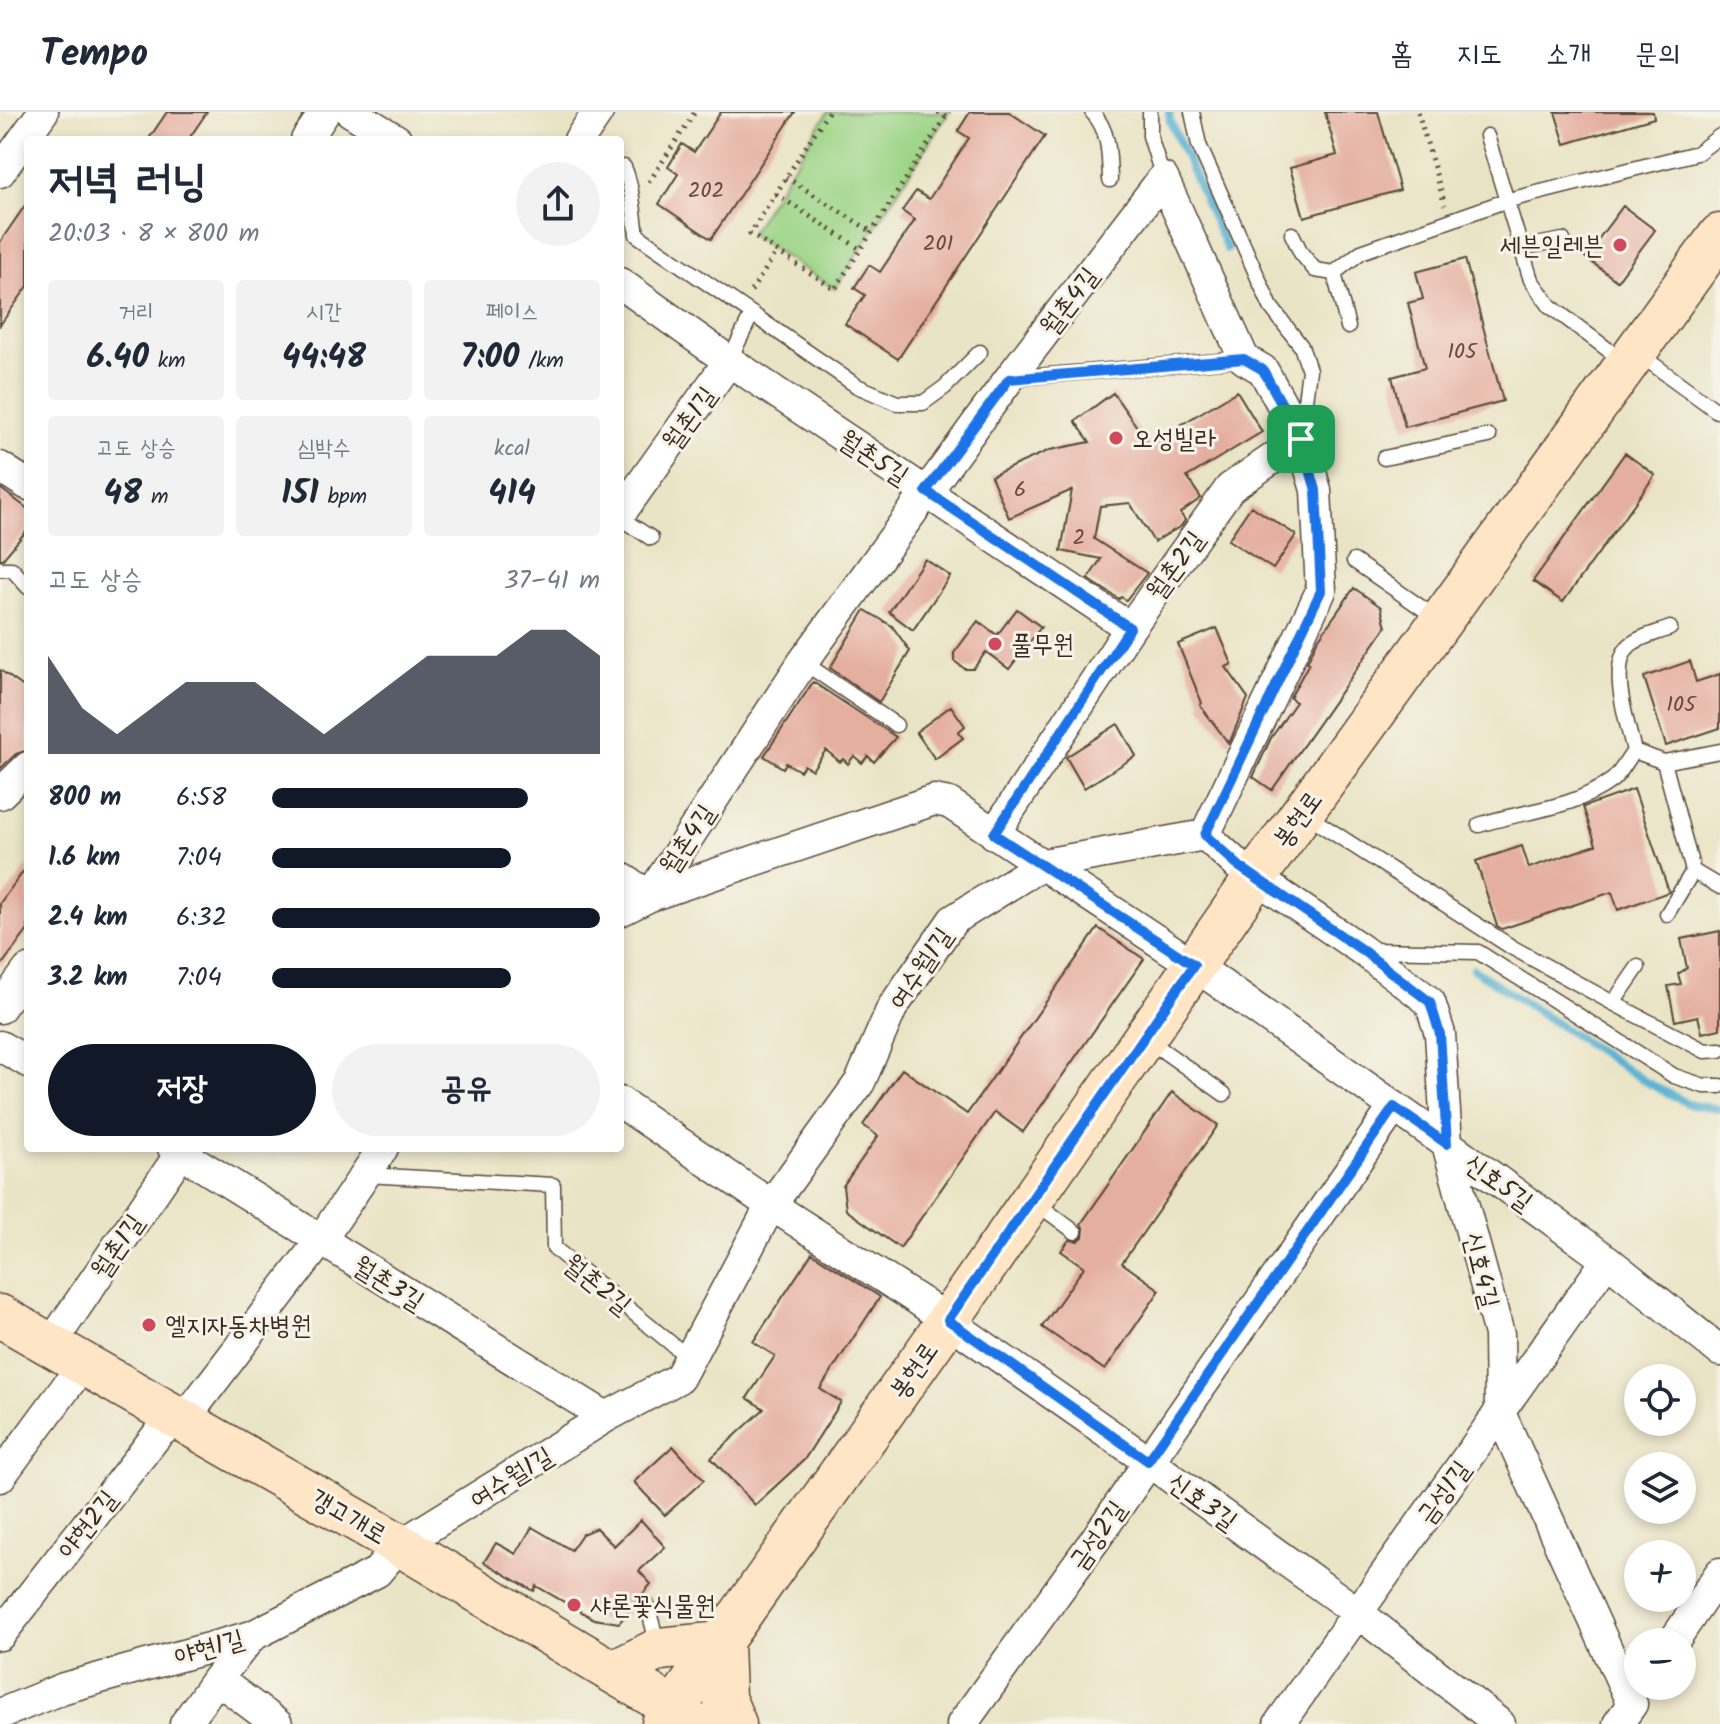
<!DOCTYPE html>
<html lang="ko">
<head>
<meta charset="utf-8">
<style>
  :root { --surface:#fff; --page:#f2f2f3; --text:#1f2937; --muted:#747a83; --line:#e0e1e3; --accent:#111827 }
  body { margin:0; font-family:Kalam,"Poor Story",sans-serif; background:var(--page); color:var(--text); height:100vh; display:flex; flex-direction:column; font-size:30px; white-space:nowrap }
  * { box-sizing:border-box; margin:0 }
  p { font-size:26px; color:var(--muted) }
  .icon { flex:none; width:44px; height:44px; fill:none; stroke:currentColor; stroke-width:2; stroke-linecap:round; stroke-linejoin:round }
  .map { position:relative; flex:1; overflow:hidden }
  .drawer { position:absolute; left:24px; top:24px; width:600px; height:1016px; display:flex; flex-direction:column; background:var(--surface); border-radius:8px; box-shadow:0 4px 12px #0003 }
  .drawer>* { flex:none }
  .fabs { position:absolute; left:1624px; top:1252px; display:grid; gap:16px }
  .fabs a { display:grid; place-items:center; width:72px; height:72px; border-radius:50%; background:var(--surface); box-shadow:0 4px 12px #0003; font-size:40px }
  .pin { position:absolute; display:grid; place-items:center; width:68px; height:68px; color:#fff; margin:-34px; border-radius:16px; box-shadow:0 4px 12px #0006 }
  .round { display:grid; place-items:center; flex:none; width:84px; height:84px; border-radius:42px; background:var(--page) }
  .overview { display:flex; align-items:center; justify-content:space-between; height:136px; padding:0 24px }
  h1 { font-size:44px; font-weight:800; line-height:60px }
  .stats { display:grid; grid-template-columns:repeat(3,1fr); gap:12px; height:136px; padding:8px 24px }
  .stats div { display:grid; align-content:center; border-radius:8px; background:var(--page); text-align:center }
  .stats b { font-size:34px; font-weight:800 }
  .stats small { font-size:22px; font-weight:400 }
  .stats p { font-size:22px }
  .chart { height:224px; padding:16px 24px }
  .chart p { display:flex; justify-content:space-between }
  .chart svg { width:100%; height:144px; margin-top:8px; fill:var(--accent); opacity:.7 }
  .primary-button { display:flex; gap:16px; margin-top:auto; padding:16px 24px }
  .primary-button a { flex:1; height:92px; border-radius:48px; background:var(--accent); color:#fff; font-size:32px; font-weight:800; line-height:92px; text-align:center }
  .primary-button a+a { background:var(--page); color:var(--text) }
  ul { padding:0 24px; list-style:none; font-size:26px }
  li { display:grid; grid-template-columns:128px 96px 1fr; align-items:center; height:60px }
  li i { height:20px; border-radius:10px; background:var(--accent) }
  header { display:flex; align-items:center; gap:48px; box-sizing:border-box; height:112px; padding:0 40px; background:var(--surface); border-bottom:2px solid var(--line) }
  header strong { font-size:38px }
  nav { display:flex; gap:44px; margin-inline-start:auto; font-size:28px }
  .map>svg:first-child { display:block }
</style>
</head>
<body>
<header>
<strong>Tempo</strong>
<nav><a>홈</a><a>지도</a><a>소개</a><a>문의</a></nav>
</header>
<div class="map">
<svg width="1720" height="1612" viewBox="0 0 1720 1612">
  <rect width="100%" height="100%" fill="#f7f3e8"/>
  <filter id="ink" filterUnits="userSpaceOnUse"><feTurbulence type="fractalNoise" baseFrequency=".0125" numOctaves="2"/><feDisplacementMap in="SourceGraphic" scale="16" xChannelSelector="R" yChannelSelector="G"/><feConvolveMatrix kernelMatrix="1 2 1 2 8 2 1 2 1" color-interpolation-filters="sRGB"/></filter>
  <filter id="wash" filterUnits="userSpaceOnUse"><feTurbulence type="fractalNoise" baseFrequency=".006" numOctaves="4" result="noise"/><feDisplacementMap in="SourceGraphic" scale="32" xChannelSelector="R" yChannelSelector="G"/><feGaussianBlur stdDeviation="1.8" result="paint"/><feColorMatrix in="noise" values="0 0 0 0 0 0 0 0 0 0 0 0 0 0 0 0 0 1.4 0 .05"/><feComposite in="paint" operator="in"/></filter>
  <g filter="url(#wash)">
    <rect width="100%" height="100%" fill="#eae4c6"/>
    <path fill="#9bd486" stroke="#6b7f52" stroke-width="2" d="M828 0H949L835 177 750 122Z"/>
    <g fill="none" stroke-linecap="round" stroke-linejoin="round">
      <path stroke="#54b0d2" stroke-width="8" d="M1169 0 1170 9 1227 137
        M1473 857 1646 970 1691 993 1720 997"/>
    </g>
    <g id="blocks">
      <path fill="#e5afa0" d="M167 0H207L188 28H148Z
        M721 0H795L711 127 659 92 678 62 668 55 682 32 694 40Z
        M970 0H1009L1045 24 898 247 845 212 865 183 854 176 869 153 880 160 915 108 902 99 916 79 929 87 969 26 958 19Z
        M1325 0H1378L1400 78 1304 105 1290 56 1337 43Z
        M1555 0H1653L1654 6 1565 32Z
        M28 89V174L0 213V130Z
        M1623 94 1655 118 1617 169 1585 145Z
        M1465 147 1503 289 1405 315 1392 265 1425 256 1408 191 1423 187 1416 160Z
        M1237 279 1262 320 1187 365 1201 386 1180 401 1185 408 1181 414 1154 430 1130 391 1100 394 1094 427 1147 461 1126 488 1121 485 1119 487 1088 467 1101 447 1061 439 1072 378 1009 406 991 364 1050 338 1090 330 1075 309 1113 281 1149 332Z
        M1625 341 1655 363 1563 490 1533 469Z
        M0 376 28 397V417L3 447H0Z
        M1251 394 1296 423 1273 457 1228 428Z
        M925 447 950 464 913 518 889 500Z
        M1354 476 1381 495 1386 515 1272 678 1253 665 1271 626 1296 590 1290 586 1309 551 1307 550 1317 529Z
        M1017 497 1041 515 1009 557 986 540 973 557H965L954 549V541L978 509 997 523Z
        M865 498 892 514 910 539 879 590 830 556Z
        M1217 516 1232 552 1226 555 1248 586 1229 632 1200 593 1202 591 1178 532Z
        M1690 549 1696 570 1720 562V616L1666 634 1644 565Z
        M0 558 28 578V638L16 642 0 657Z
        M813 570 896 625 874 650 868 644 862 651 854 644 848 652 843 647 840 650 826 638 812 658 804 653 800 659 786 651 783 656 764 644Z
        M951 594 965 614 958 620 963 626 935 647 916 620Z
        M1118 612 1136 644 1084 676 1066 645Z
        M1634 677 1669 780 1618 798 1612 780 1502 817 1497 814 1476 749 1522 734 1529 756 1596 733 1583 695Z
        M28 753V818L0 855V791Z
        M1098 816 1144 847 1023 1020 995 1000 900 1136 846 1098 843 1074 878 1024 863 1013 902 957 967 1002Z
        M1720 819V917L1702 921 1698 904 1675 909 1668 874 1681 872 1678 862 1687 856 1681 827Z
        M1172 980 1218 1013 1122 1151 1160 1178 1105 1258 1042 1215 1084 1155 1061 1139 1069 1128 1078 1129 1083 1125 1084 1117 1081 1112Z
        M812 1141 880 1185 820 1277 841 1290 804 1348 755 1393 711 1346 764 1297 747 1286 775 1244 753 1230Z
        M673 1334 704 1368 665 1403 634 1370Z
        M641 1408 665 1435 639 1459 651 1472 619 1511 594 1507 536 1474 534 1479 484 1450 496 1431 516 1442 532 1415 571 1438 582 1422 596 1416 614 1434Z"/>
    </g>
  </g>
  <g filter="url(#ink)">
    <use href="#blocks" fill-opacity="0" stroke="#554637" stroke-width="2"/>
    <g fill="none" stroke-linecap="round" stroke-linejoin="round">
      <defs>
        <path id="lane" d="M1092 0C1110 19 1109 43 1110 68
          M1150 0V24L1163 66
          M1192 0 1199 33 1271 195 1301 234 1309 258 1301 320
          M1487 24 1531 168 1550 194 1623 249
          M624 55C632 72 634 103 637 123L857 274 897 291H923L945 275 980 240
          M1292 122 1301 141 1315 158 1334 161 1361 140 1505 89 1697 41 1720 24
          M1519 136 1563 128
          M1334 161 1348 215
          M1639 242 1717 299
          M729 249 752 202
          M1013 266 1244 247
          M1384 346 1489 324
          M620 406 651 426
          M1354 449 1438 507
          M0 457H12L28 475
          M803 550 896 613
          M1634 639 1664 650
          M1720 639 1664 650 1693 759 1720 775
          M1306 703 1513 836 1613 891 1638 855
          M1479 713C1524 698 1571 698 1611 669 1620 663 1627 648 1634 639 1628 613 1608 554 1629 534 1638 525 1658 521 1670 516
          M1667 802 1693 759
          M1370 838 1478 840 1674 964 1704 974H1720
          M1613 891 1705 939 1720 938
          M1148 928 1224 982
          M365 1063 553 1073 554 1136 689 1246
          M1035 1090 1075 1120
          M647 1493 658 1533"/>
        <path id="street" d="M351 0 397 28
          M306 28 325 0
          M579 28 598 0
          M0 60 43 0
          M620 171 729 249 1130 516
          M0 355 28 373
          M620 402 729 249
          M0 682 28 655
          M994 722 1130 516 1230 376 1301 327
          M1205 723 1240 755 1362 838 1430 890 1440 922 1447 1032 1499 1222 1500 1301 1632 1592 1618 1612
          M620 799 650 784 934 688 949 691 1194 853 1447 1032 1607 1148 1720 1239
          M0 896 28 858
          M0 934 28 950
          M620 990 771 1093 918 1188 1148 1349 1357 1500 1500 1612
          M173 1036 606 1305
          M51 1232 184 1036
          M0 1365 84 1251
          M0 1523 158 1322 196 1292 321 1128 383 1036
          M1673 1530 1720 1461
          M217 1567 277 1612
          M0 1602 64 1576 252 1524 377 1460 400 1433 606 1305 679 1266 771 1093 860 970 892 896 953 808 1043 752 1205 723 1321 479 1316 378 1301 327 1263 258 1244 247 1163 66 1009 267 803 550 650 784 620 765
          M185 1612 217 1567 252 1524
          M962 1612 1097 1425 1394 995
          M1279 1612 1607 1148"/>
        <path id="secondary" d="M0 1204 400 1433 675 1597 693 1612
          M613 1560 659 1537 722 1531 724 1586 735 1612
          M663 1612 936 1226 1255 766 1720 123"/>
      </defs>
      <use href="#lane" stroke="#554637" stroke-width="17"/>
      <use href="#street" stroke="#554637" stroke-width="33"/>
      <use href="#secondary" stroke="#554637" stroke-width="45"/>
      <path stroke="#554637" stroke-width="5" stroke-dasharray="2 6" stroke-linecap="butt" d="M828 0 750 122 835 177 949 0
        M938 0 946 5
        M1418 0 1445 93
        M786 65 872 120
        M649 70 695 0
        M776 82 860 137
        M751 179 777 140"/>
      <use href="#lane" stroke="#fff" stroke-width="14"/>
      <use href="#street" stroke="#fff" stroke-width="30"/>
      <use href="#secondary" stroke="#fee5c5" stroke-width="42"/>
    </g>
  </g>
  <g fill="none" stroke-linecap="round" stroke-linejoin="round" filter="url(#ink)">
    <defs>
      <path id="route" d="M1244 247 1263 258 1301 327 1316 378 1321 479 1205 723 1240 755 1362 838 1430 890 1440 922 1447 1032 1394 995 1148 1349 948 1208 1194 853 994 722 1130 516 926 379 1009 267Z"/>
    </defs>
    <use href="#route" stroke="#fff" stroke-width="16"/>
    <use href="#route" stroke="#1a73e8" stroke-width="10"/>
  </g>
  <g fill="#d1495b" stroke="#f7f3e8" stroke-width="3">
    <circle cx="1620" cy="133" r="8"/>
    <circle cx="1116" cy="326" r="8"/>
    <circle cx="995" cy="532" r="8"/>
    <circle cx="149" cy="1213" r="8"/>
    <circle cx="574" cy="1493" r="8"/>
  </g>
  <g text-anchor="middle" stroke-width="6" stroke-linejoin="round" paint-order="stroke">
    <g font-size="22" fill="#664b3e">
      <text x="706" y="85">202</text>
      <text x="938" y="138">201</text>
      <text x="1462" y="246">105</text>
      <text x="1020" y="384">6</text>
      <text x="1079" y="432">2</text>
      <text x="1681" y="599">105</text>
    </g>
    <g font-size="26" fill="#3b2a1e" stroke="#f7f3e8" text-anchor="start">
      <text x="1604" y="142" text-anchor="end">세븐일레븐</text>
      <text x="1132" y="335">오성빌라</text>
      <text x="1011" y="541">풀무원</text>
      <text x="165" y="1222">엘지자동차병원</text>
      <text x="590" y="1502">샤론꽃식물원</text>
    </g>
    <g font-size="26" fill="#3b2a1e" stroke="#f7f3e8">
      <text transform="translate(1069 189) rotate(-53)" y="9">월촌4길</text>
      <text transform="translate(689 306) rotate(-54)" y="9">월촌1길</text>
      <text transform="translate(874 345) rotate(33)" y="9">월촌5길</text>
      <text transform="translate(1175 453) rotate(-54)" y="9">월촌2길</text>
      <text transform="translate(1297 707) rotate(-54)" y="9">봉현로</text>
      <text transform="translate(687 727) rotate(-57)" y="9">월촌4길</text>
      <text transform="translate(920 856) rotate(-56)" y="9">여수월1길</text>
      <text transform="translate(1499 1070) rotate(36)" y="9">신호5길</text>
      <text transform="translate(117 1134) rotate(-56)" y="9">월촌1길</text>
      <text transform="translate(1482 1158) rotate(76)" y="9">신호4길</text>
      <text transform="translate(389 1171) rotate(32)" y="9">월촌3길</text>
      <text transform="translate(598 1172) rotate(39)" y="9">월촌2길</text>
      <text transform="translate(913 1258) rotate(-55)" y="9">봉현로</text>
      <text transform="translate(511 1365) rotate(-32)" y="9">여수월1길</text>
      <text transform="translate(1443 1380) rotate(-54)" y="9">금성1길</text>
      <text transform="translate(1203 1389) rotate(36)" y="9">신호3길</text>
      <text transform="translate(349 1404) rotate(30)" y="9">갱고개로</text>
      <text transform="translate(87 1412) rotate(-52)" y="9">야현2길</text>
      <text transform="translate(1097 1423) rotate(-55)" y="9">금성2길</text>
      <text transform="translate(209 1535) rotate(-16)" y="9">야현1길</text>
    </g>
  </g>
</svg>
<div class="fabs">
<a><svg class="icon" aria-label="locate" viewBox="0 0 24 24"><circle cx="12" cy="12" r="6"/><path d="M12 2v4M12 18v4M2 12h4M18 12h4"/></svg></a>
<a><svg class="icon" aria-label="layers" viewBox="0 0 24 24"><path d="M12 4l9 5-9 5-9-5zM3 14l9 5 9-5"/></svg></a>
<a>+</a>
<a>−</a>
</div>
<div class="pin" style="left:1301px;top:327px;background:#1e9e55"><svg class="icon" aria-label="arrive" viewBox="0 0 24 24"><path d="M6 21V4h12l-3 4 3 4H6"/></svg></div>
<section class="drawer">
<div class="overview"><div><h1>저녁 러닝</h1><p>20:03 · 8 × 800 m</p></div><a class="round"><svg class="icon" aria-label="share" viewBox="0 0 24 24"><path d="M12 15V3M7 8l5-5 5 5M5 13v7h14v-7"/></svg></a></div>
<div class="stats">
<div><p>거리</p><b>6.40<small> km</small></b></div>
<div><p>시간</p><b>44:48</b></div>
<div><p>페이스</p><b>7:00<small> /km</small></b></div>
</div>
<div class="stats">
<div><p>고도 상승</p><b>48<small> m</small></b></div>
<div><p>심박수</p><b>151<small> bpm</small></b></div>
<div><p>kcal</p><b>414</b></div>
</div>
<div class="chart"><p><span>고도 상승</span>37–41 m</p>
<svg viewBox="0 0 160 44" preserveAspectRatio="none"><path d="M0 44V14L10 30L20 38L30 30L40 22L50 22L60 22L70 30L80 38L90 30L100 22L110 14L120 14L130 14L140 6L150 6L160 14V44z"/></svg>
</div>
<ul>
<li><b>800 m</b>6:58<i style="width:78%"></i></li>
<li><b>1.6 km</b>7:04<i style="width:73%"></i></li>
<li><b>2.4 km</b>6:32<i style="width:100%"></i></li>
<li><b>3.2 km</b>7:04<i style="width:73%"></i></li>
</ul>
<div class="primary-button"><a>저장</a><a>공유</a></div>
</section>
</div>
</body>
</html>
